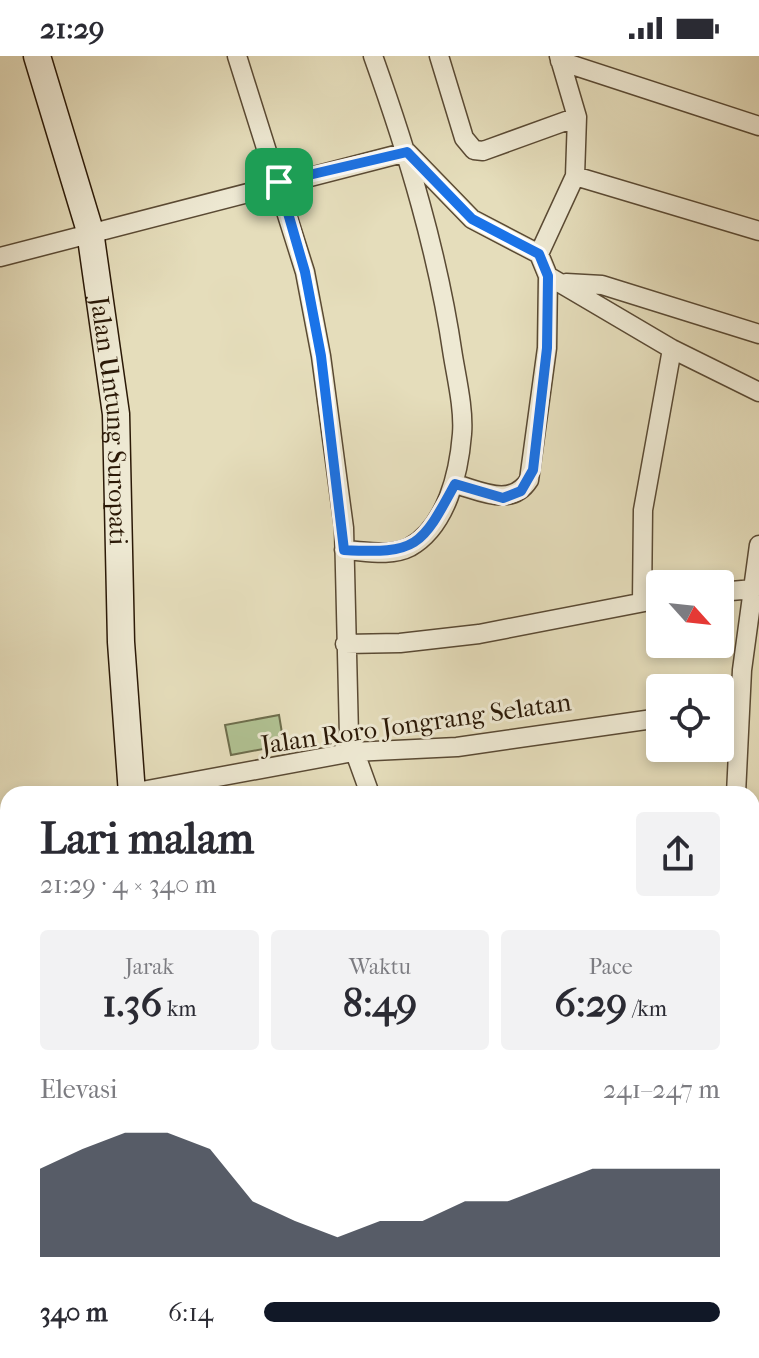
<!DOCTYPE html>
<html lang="id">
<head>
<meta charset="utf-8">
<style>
  :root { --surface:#fff; --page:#f2f2f3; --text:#2b2b33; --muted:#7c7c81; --accent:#111827 }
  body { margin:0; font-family:"IM FELL French Canon",serif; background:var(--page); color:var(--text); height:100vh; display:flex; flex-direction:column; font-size:30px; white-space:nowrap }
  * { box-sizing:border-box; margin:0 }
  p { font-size:26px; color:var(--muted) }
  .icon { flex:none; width:44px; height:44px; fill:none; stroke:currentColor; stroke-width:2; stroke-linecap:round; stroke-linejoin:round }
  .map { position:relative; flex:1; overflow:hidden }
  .details { position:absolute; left:0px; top:730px; width:760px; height:572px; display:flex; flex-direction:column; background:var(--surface); border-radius:24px 24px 0 0; box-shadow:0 4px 12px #0003 }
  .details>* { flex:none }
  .needle { width:52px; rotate:117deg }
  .controls { position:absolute; left:646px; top:514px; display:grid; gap:16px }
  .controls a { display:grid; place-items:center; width:88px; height:88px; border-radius:8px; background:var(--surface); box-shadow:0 4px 12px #0003; font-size:40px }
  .pin { position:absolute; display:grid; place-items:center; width:68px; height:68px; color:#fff; margin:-34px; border-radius:16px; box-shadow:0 4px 12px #0006 }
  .round { display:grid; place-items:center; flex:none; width:84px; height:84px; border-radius:8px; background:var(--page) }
  .head { display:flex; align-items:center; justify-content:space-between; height:136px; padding:0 40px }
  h1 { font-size:44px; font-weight:700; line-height:60px }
  .metrics { display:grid; grid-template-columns:repeat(3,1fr); gap:12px; height:136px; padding:8px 40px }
  .metrics div { display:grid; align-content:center; border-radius:8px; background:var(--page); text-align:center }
  .metrics b { font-size:40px; font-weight:700 }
  .metrics small { font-size:22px; font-weight:400 }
  .metrics p { font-size:22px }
  .chart { height:224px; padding:16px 40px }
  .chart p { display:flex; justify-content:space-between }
  .chart svg { width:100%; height:144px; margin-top:8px; fill:var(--accent); opacity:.7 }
  ul { padding:0 40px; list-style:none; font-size:26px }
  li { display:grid; grid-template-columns:128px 96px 1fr; align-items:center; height:60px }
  li i { height:20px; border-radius:10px; background:var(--accent) }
  .status { display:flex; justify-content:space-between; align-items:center; height:56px; padding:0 40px; background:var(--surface); direction:ltr }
  .status svg { height:22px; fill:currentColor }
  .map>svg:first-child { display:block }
</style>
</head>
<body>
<div class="status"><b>21:29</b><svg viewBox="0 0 49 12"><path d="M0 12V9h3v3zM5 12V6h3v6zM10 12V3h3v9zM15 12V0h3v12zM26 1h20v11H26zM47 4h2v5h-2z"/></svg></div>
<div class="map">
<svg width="759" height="1302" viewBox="0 0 759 1302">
  <rect width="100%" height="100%" fill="#e5ddbb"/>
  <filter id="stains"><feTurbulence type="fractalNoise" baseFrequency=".0025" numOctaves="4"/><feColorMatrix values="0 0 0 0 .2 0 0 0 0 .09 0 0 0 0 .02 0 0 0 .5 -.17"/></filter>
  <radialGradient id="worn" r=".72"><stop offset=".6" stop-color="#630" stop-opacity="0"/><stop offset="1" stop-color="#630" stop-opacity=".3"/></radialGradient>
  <path fill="#b1c293" stroke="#6e6e4d" stroke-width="2" d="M279 659 284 689 231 699 225 669Z"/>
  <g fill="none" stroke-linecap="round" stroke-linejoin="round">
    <defs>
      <path id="street" d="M237 0 305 216 321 300 344 472 349 680 370 738
        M439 0 464 82 474 94 483 95 577 61
        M560 5 759 70
        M575 120 759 175
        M539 198 575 120 577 61 559 0
        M0 201 407 96 472 163 539 198 548 220 672 293 759 336
        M566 227 602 229 759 278
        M455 428C481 435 511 452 529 424L547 292 548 220
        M344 494C365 495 391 501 410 491 447 470 459 416 462 378 464 354 457 324 453 300 438 197 408 98 373 0
        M720 536 753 533
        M642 546 643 454 672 293
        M345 588 400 587 479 578 660 543
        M131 737 353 696 457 691 660 662
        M736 738 742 614 759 489
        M752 845 759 853
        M0 966 8 962
        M752 968 759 961
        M0 1113 8 1132
        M752 1230 759 1225
        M752 1244 759 1254
        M0 1293 7 1302
        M447 1294 455 1302
        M29 1302 30 1294
        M628 1302 641 1294"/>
      <g id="secondary">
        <path id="s1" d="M37 0 90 175 116 358 121 586 132 738"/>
        <path d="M196 1302 197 1294"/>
      </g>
    </defs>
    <use href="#street" stroke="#5a4a34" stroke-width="21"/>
    <use href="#secondary" stroke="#2b1907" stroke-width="29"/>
    <use href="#street" stroke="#eee9d3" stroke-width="18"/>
    <use href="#secondary" stroke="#eee9d3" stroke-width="26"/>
  </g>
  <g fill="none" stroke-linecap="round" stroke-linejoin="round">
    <defs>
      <path id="route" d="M407 96 472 163 539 198 548 220 547 292 533 414 521 435 503 442 455 428C421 491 417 498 344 494L321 300 305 216 279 126Z"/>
    </defs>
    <use href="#route" stroke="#fff" stroke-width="16"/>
    <use href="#route" stroke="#1a73e8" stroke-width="10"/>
  </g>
  <g text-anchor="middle" stroke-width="6" stroke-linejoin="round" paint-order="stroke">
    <g font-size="26" fill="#2b1907" stroke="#eee9d3">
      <text dy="9" stroke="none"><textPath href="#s1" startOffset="374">Jalan Untung Suropati</textPath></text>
      <text transform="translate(416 667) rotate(-8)" y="9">Jalan Roro Jongrang Selatan</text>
    </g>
  </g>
  <rect width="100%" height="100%" filter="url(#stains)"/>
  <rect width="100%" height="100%" fill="url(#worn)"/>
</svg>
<div class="controls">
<a><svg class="needle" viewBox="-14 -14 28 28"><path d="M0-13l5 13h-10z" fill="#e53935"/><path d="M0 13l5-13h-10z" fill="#7c7c81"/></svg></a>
<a><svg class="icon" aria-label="locate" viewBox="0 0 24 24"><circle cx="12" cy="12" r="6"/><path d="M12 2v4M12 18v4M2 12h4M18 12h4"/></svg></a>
</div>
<div class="pin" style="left:279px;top:126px;background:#1e9e55"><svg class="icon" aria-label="arrive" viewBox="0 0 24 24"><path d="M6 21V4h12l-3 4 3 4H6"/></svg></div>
<section class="details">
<div class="head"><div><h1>Lari malam</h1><p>21:29 · 4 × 340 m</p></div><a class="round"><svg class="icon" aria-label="share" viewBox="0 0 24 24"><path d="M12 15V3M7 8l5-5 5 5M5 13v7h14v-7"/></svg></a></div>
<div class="metrics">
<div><p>Jarak</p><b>1.36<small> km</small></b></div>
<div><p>Waktu</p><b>8:49</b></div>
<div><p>Pace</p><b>6:29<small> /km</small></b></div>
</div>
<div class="chart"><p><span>Elevasi</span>241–247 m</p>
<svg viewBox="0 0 160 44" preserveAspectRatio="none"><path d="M0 44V17L10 11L20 6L30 6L40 11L50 27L60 33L70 38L80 33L90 33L100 27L110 27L120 22L130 17L140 17L150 17L160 17V44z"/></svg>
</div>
<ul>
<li><b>340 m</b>6:14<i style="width:100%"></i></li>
</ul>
</section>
</div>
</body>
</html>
